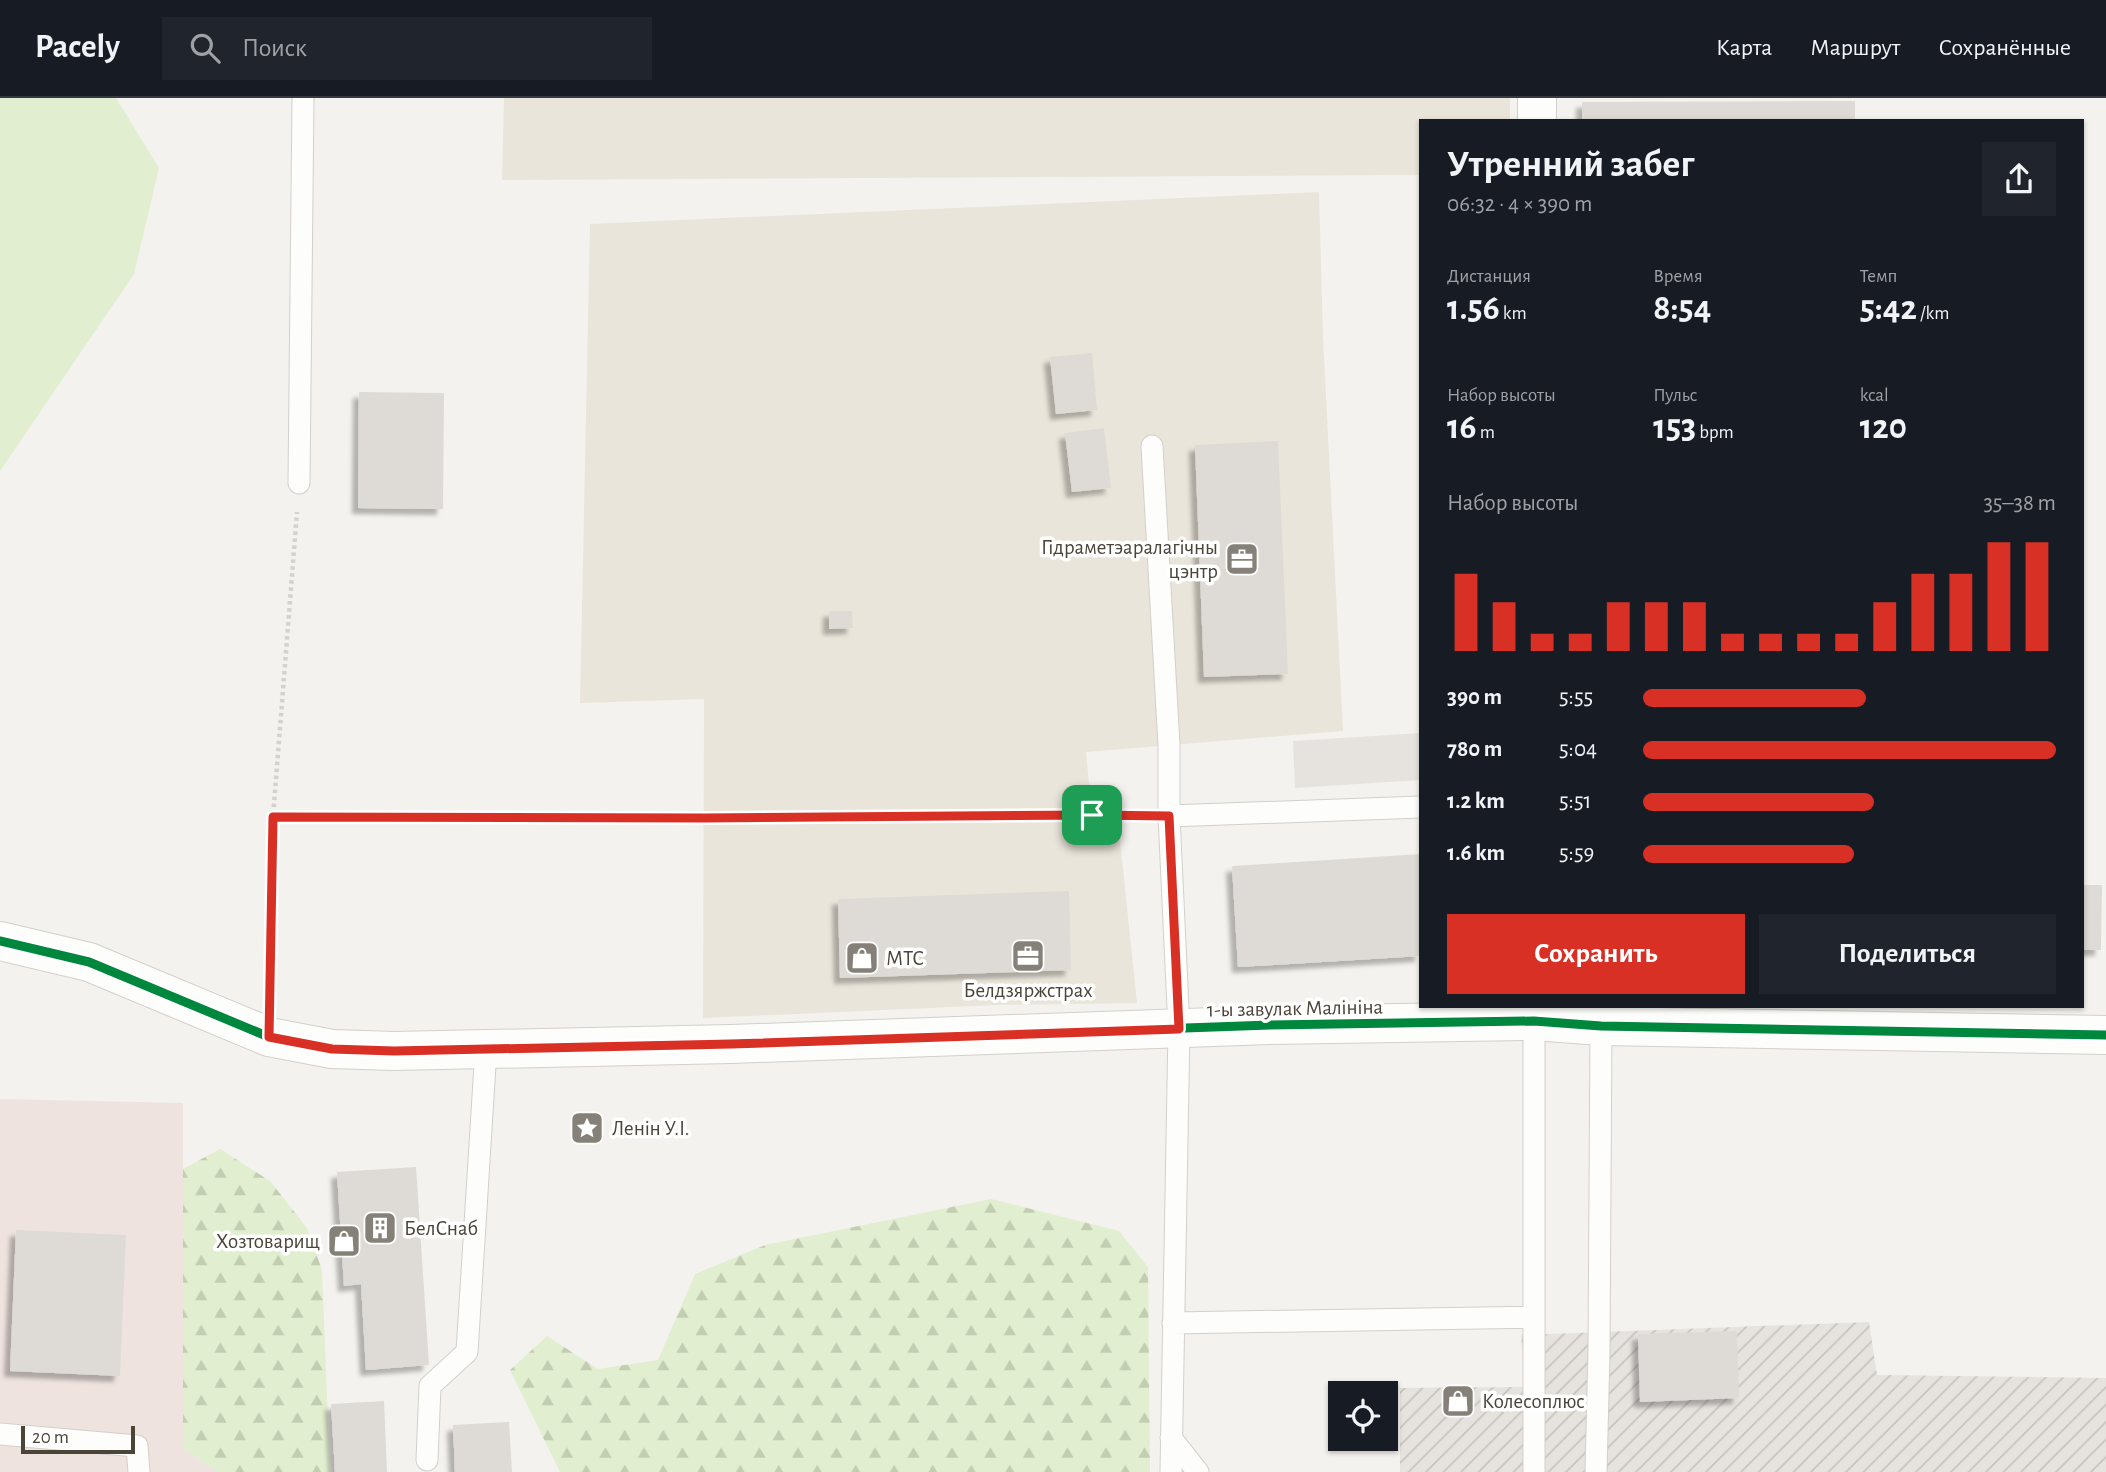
<!DOCTYPE html>
<html lang="ru">
<head>
<meta charset="utf-8">
<style>
  :root { --surface:#171b24; --page:#20242c; --text:#f1f3f6; --muted:#9ea1a6; --line:#363941; --accent:#d93025 }
  body { margin:0; font-family:"Alegreya Sans",sans-serif; background:var(--page); color:var(--text); height:100vh; display:flex; flex-direction:column; font-size:26px; white-space:nowrap }
  * { box-sizing:border-box; margin:0 }
  p { font-size:23px; color:var(--muted) }
  .icon { flex:none; width:38px; height:38px; fill:none; stroke:currentColor; stroke-width:2; stroke-linecap:round; stroke-linejoin:round }
  .map { position:relative; flex:1; overflow:hidden }
  .side { position:absolute; left:1419px; top:21px; width:665px; height:889px; display:flex; flex-direction:column; background:var(--surface); border-radius:0px; box-shadow:0 2px 5px #0004 }
  .side>* { flex:none }
  .tools { position:absolute; left:1328px; top:1283px; display:grid; gap:14px }
  .tools a { display:grid; place-items:center; width:70px; height:70px; border-radius:0px; background:var(--surface); box-shadow:0 2px 5px #0004; font-size:35px }
  .scale { position:absolute; left:21px; bottom:18px; width:114px; box-sizing:border-box; padding-left:7px; border:4px solid #4b4439; border-top:0; font-size:19px; line-height:24px; white-space:nowrap; color:#4b4439; -webkit-text-stroke:5px #fff; paint-order:stroke }
  .pin { position:absolute; display:grid; place-items:center; width:60px; height:60px; color:#fff; margin:-30px; border-radius:14px; box-shadow:0 4px 10px #0006 }
  .round { display:grid; place-items:center; flex:none; width:74px; height:74px; border-radius:0px; background:var(--page) }
  .head { display:flex; align-items:center; justify-content:space-between; height:119px; padding:0 28px }
  h1 { font-size:38px; font-weight:700; line-height:52px }
  .stats { display:grid; grid-template-columns:repeat(3,1fr); gap:10px; height:119px; padding:7px 28px }
  .stats div { display:grid; align-content:center }
  .stats b { font-size:35px; font-weight:700 }
  .stats small { font-size:19px; font-weight:400 }
  .stats p { font-size:19px }
  .chart { height:196px; padding:14px 28px }
  .chart p { display:flex; justify-content:space-between }
  .chart svg { width:100%; height:126px; margin-top:7px; stroke:var(--accent); stroke-width:6 }
  .primary-button { display:flex; gap:14px; margin-top:auto; padding:14px 28px }
  .primary-button a { flex:1; height:80px; border-radius:0px; background:var(--accent); color:#fff; font-size:28px; font-weight:700; line-height:80px; text-align:center }
  .primary-button a+a { background:var(--page); color:var(--text) }
  ul { padding:0 28px; list-style:none; font-size:23px }
  li { display:grid; grid-template-columns:112px 84px 1fr; align-items:center; height:52px }
  li i { height:18px; border-radius:9px; background:var(--accent) }
  header { display:flex; align-items:center; gap:42px; box-sizing:border-box; height:98px; padding:0 35px; background:var(--surface); border-bottom:2px solid var(--line) }
  header strong { font-size:33px }
  nav { display:flex; gap:38px; margin-inline-start:auto; font-size:24px }
  .search { width:490px; height:63px; background:var(--page); display:flex; align-items:center; gap:18px; box-sizing:border-box; padding:0 24px; border-radius:0px; color:var(--muted); font-size:26px }
  .map>svg:first-child { display:block }
</style>
</head>
<body>
<header>
<strong>Pacely</strong>
<div class="search"><svg class="icon" aria-label="search" viewBox="0 0 24 24"><circle cx="10" cy="10" r="6"/><path d="M15 15l6 6"/></svg>Поиск</div>
<nav><a>Карта</a><a>Маршрут</a><a>Сохранённые</a></nav>
</header>
<div class="map">
<svg width="2106" height="1374" viewBox="0 0 2106 1374">
  <defs>
    <pattern id="industrial-furrows" width="10" height="10" patternUnits="userSpaceOnUse" patternTransform="scale(1.75)"><rect width="10" height="10" fill="#e6e2de"/><path d="M-1 1l2-2M0 10L10 0M9 11l2-2" fill="none" stroke="#c7c3bf"/></pattern>
    <pattern id="forest-firs" width="22" height="20" patternUnits="userSpaceOnUse" patternTransform="scale(1.75)"><rect width="22" height="20" fill="#e1eecf"/><path d="M5 1l3.5 6h-7zM16 11l3.5 6h-7z" fill="#c3cdb2"/></pattern>
    <filter id="shadow"><feDropShadow dx="-6" dy="6" stdDeviation="2" flood-color="#0004"/></filter>
  </defs>
  <rect width="100%" height="100%" fill="#f4f2ee"/>
  <path fill="url(#industrial-furrows)" d="M1869 1224 1877 1277 2106 1280V1374H1400V1290L1525 1289 1521 1237Z"/>
  <path fill="#eae5da" d="M504 0H1510V23H1421V77L502 82Z
    M1319 94 1323 239 1343 633 1086 654 1095 746 1120 742 1137 905 997 907 703 920 704 601 580 605 590 126Z"/>
  <path fill="#eee3df" d="M0 1001 183 1005V1350L217 1374H0Z"/>
  <path fill="#e1eecf" d="M0 0H116L159 70 134 176 0 373Z"/>
  <path fill="url(#forest-firs)" d="M220 1051 270 1083 307 1130 322 1172 330 1374H217L183 1350V1071Z
    M991 1101 1119 1133 1148 1169 1150 1374H560L510 1272 547 1238 598 1271 658 1262 695 1176 765 1147Z"/>
  <path fill="#e6e3df" d="M1421 635V682L1295 690 1293 643Z"/>
  <path fill="#dedbd6" filter="url(#shadow)" d="M1855 3V23H1582V4Z
    M1092 255 1097 312 1056 316 1050 259Z
    M359 294 444 295 443 411 358 410Z
    M1104 330 1111 390 1072 394 1065 335Z
    M1278 343 1288 576 1204 579 1195 347Z
    M829 513H852L853 530 829 531Z
    M1421 756V858L1238 869 1232 768Z
    M2082 787H2102L2101 852H2082Z
    M1069 793 1071 872 840 880 838 801Z
    M416 1069 429 1267 366 1272 361 1186 344 1188 337 1074Z
    M16 1132 126 1137 120 1278 10 1273Z
    M1737 1233 1739 1300 1640 1304 1638 1236Z
    M384 1303 387 1374H335L331 1306Z
    M509 1324 512 1374H455L453 1327Z"/>
  <g fill="none" stroke-linecap="round" stroke-linejoin="round">
    <defs>
      <path id="service" d="M1152 348 1169 647V718
        M299 385 303 0
        M1534 923V1374
        M1173 1225 1534 1219
        M0 1336 137 1348 139 1374
        M1171 1340 1198 1374
        M427 1362 430 1288 467 1254 486 951
        M1171 1374 1179 931 1169 718 1421 709
        M1596 1374 1599 1254 1601 928"/>
      <path id="minor" d="M1537 0V23"/>
      <path id="tertiary" d="M0 843 89 864 269 939 332 951 394 953 731 946 1270 927 1534 923 1601 928 2106 937"/>
    </defs>
    <use href="#service" stroke="#d2d0cb" stroke-width="23"/>
    <use href="#minor" stroke="#d2d0cb" stroke-width="40"/>
    <use href="#tertiary" stroke="#d2d0cb" stroke-width="40"/>
    <path stroke="#d3d2cc" stroke-width="4.5" stroke-dasharray="3.5 3.5" stroke-linecap="butt" d="M273 719 705 721 1140 717
      M270 898 273 719 297 414"/>
    <use href="#service" stroke="#fdfdfc" stroke-width="21"/>
    <use href="#minor" stroke="#fdfdfc" stroke-width="38"/>
    <use href="#tertiary" stroke="#fdfdfc" stroke-width="38"/>
    <defs>
      <path id="cycleway" d="M0 843 89 864 269 939 332 951 394 953 731 946 1270 927 1534 923 1601 928 2106 937"/>
    </defs>
    <use href="#cycleway" stroke="#fff" stroke-width="13"/>
    <use href="#cycleway" stroke="#00873e" stroke-width="9"/>
  </g>
  <g fill="none" stroke-linecap="round" stroke-linejoin="round">
    <defs>
      <path id="route" d="M1092 717 1169 718 1179 931 731 946 394 953 332 951 269 939 273 719 705 720Z"/>
    </defs>
    <use href="#route" stroke="#fff" stroke-width="14"/>
    <use href="#route" stroke="#d93025" stroke-width="9"/>
  </g>
  <defs>
    <symbol id="office-square" viewBox="-11 -11 22 22"><rect x="-9" y="-9" width="18" height="18" rx="4" fill="#868178" stroke="#fff"/><path d="M-6-3h4V-5.5h4V-3h4V5H-6ZM-1-4.5V-3h2v-1.5ZM-6 0V1H6V0Z" fill="#fff"/></symbol>
    <symbol id="shop-square" viewBox="-11 -11 22 22"><rect x="-9" y="-9" width="18" height="18" rx="4" fill="#868178" stroke="#fff"/><path d="M-5-2.5h2.3a2.7 3.5 0 0 1 5.4 0H5L5.5 6h-11ZM-1.5-2.5h3a1.5 2.3 0 0 0-3 0Z" fill="#fff"/></symbol>
    <symbol id="sight-square" viewBox="-11 -11 22 22"><rect x="-9" y="-9" width="18" height="18" rx="4" fill="#868178" stroke="#fff"/><path d="M0-6L1.8-2.2L6-1.7L2.9 1.2L3.7 5.4L0 3.3L-3.7 5.4L-2.9 1.2L-6-1.7L-1.8-2.2Z" fill="#fff"/></symbol>
    <symbol id="building-square" viewBox="-11 -11 22 22"><rect x="-9" y="-9" width="18" height="18" rx="4" fill="#868178" stroke="#fff"/><path d="M-4-6H4V6H1V3H-1V6H-4ZM-2.5-4.3h1.7v1.8h-1.7ZM.8-4.3h1.7v1.8H.8ZM-2.5-1h1.7V.8h-1.7ZM.8-1h1.7V.8H.8Z" fill="#fff"/></symbol>
  </defs>
  <g fill-rule="evenodd">
    <use href="#office-square" x="1223" y="442" width="38" height="38"/>
    <use href="#office-square" x="1009" y="839" width="38" height="38"/>
    <use href="#shop-square" x="843" y="841" width="38" height="38"/>
    <use href="#sight-square" x="568" y="1011" width="38" height="38"/>
    <use href="#building-square" x="361" y="1111" width="38" height="38"/>
    <use href="#shop-square" x="325" y="1124" width="38" height="38"/>
    <use href="#shop-square" x="1439" y="1284" width="38" height="38"/>
  </g>
  <g text-anchor="middle" stroke-width="7" stroke-linejoin="round" paint-order="stroke">
    <g font-size="21" fill="#4b4439" stroke="#fff" text-anchor="start">
      <text x="1218" y="456" text-anchor="end">Гідраметэаралагічны<tspan x="1218" dy="24">цэнтр</tspan></text>
      <text x="886" y="867">МТС</text>
      <text x="1028" y="899" text-anchor="middle">Белдзяржстрах</text>
      <text x="612" y="1037">Ленін У.І.</text>
      <text x="404" y="1137">БелСнаб</text>
      <text x="320" y="1150" text-anchor="end">Хозтоварищ</text>
      <text x="1482" y="1310">Колесоплюс</text>
    </g>
    <g font-size="21" fill="#4b4439" stroke="#fff">
      <text transform="translate(1295 910) rotate(-1)" y="7">1-ы завулак Малініна</text>
    </g>
  </g>
</svg>
<div class="tools">
<a><svg class="icon" aria-label="locate" viewBox="0 0 24 24"><circle cx="12" cy="12" r="6"/><path d="M12 2v4M12 18v4M2 12h4M18 12h4"/></svg></a>
</div>
<div class="scale">20 m</div>
<div class="pin" style="left:1092px;top:717px;background:#1e9e55"><svg class="icon" aria-label="arrive" viewBox="0 0 24 24"><path d="M6 21V4h12l-3 4 3 4H6"/></svg></div>
<section class="side">
<div class="head"><div><h1>Утренний забег</h1><p>06:32 · 4 × 390 m</p></div><a class="round"><svg class="icon" aria-label="share" viewBox="0 0 24 24"><path d="M12 15V3M7 8l5-5 5 5M5 13v7h14v-7"/></svg></a></div>
<div class="stats">
<div><p>Дистанция</p><b>1.56<small> km</small></b></div>
<div><p>Время</p><b>8:54</b></div>
<div><p>Темп</p><b>5:42<small> /km</small></b></div>
</div>
<div class="stats">
<div><p>Набор высоты</p><b>16<small> m</small></b></div>
<div><p>Пульс</p><b>153<small> bpm</small></b></div>
<div><p>kcal</p><b>120</b></div>
</div>
<div class="chart"><p><span>Набор высоты</span>35–38 m</p>
<svg viewBox="0 0 160 44" preserveAspectRatio="none"><path d="M5 44V17M15 44V27M25 44V38M35 44V38M45 44V27M55 44V27M65 44V27M75 44V38M85 44V38M95 44V38M105 44V38M115 44V27M125 44V17M135 44V17M145 44V6M155 44V6"/></svg>
</div>
<ul>
<li><b>390 m</b>5:55<i style="width:54%"></i></li>
<li><b>780 m</b>5:04<i style="width:100%"></i></li>
<li><b>1.2 km</b>5:51<i style="width:56%"></i></li>
<li><b>1.6 km</b>5:59<i style="width:51%"></i></li>
</ul>
<div class="primary-button"><a>Сохранить</a><a>Поделиться</a></div>
</section>
</div>
</body>
</html>
